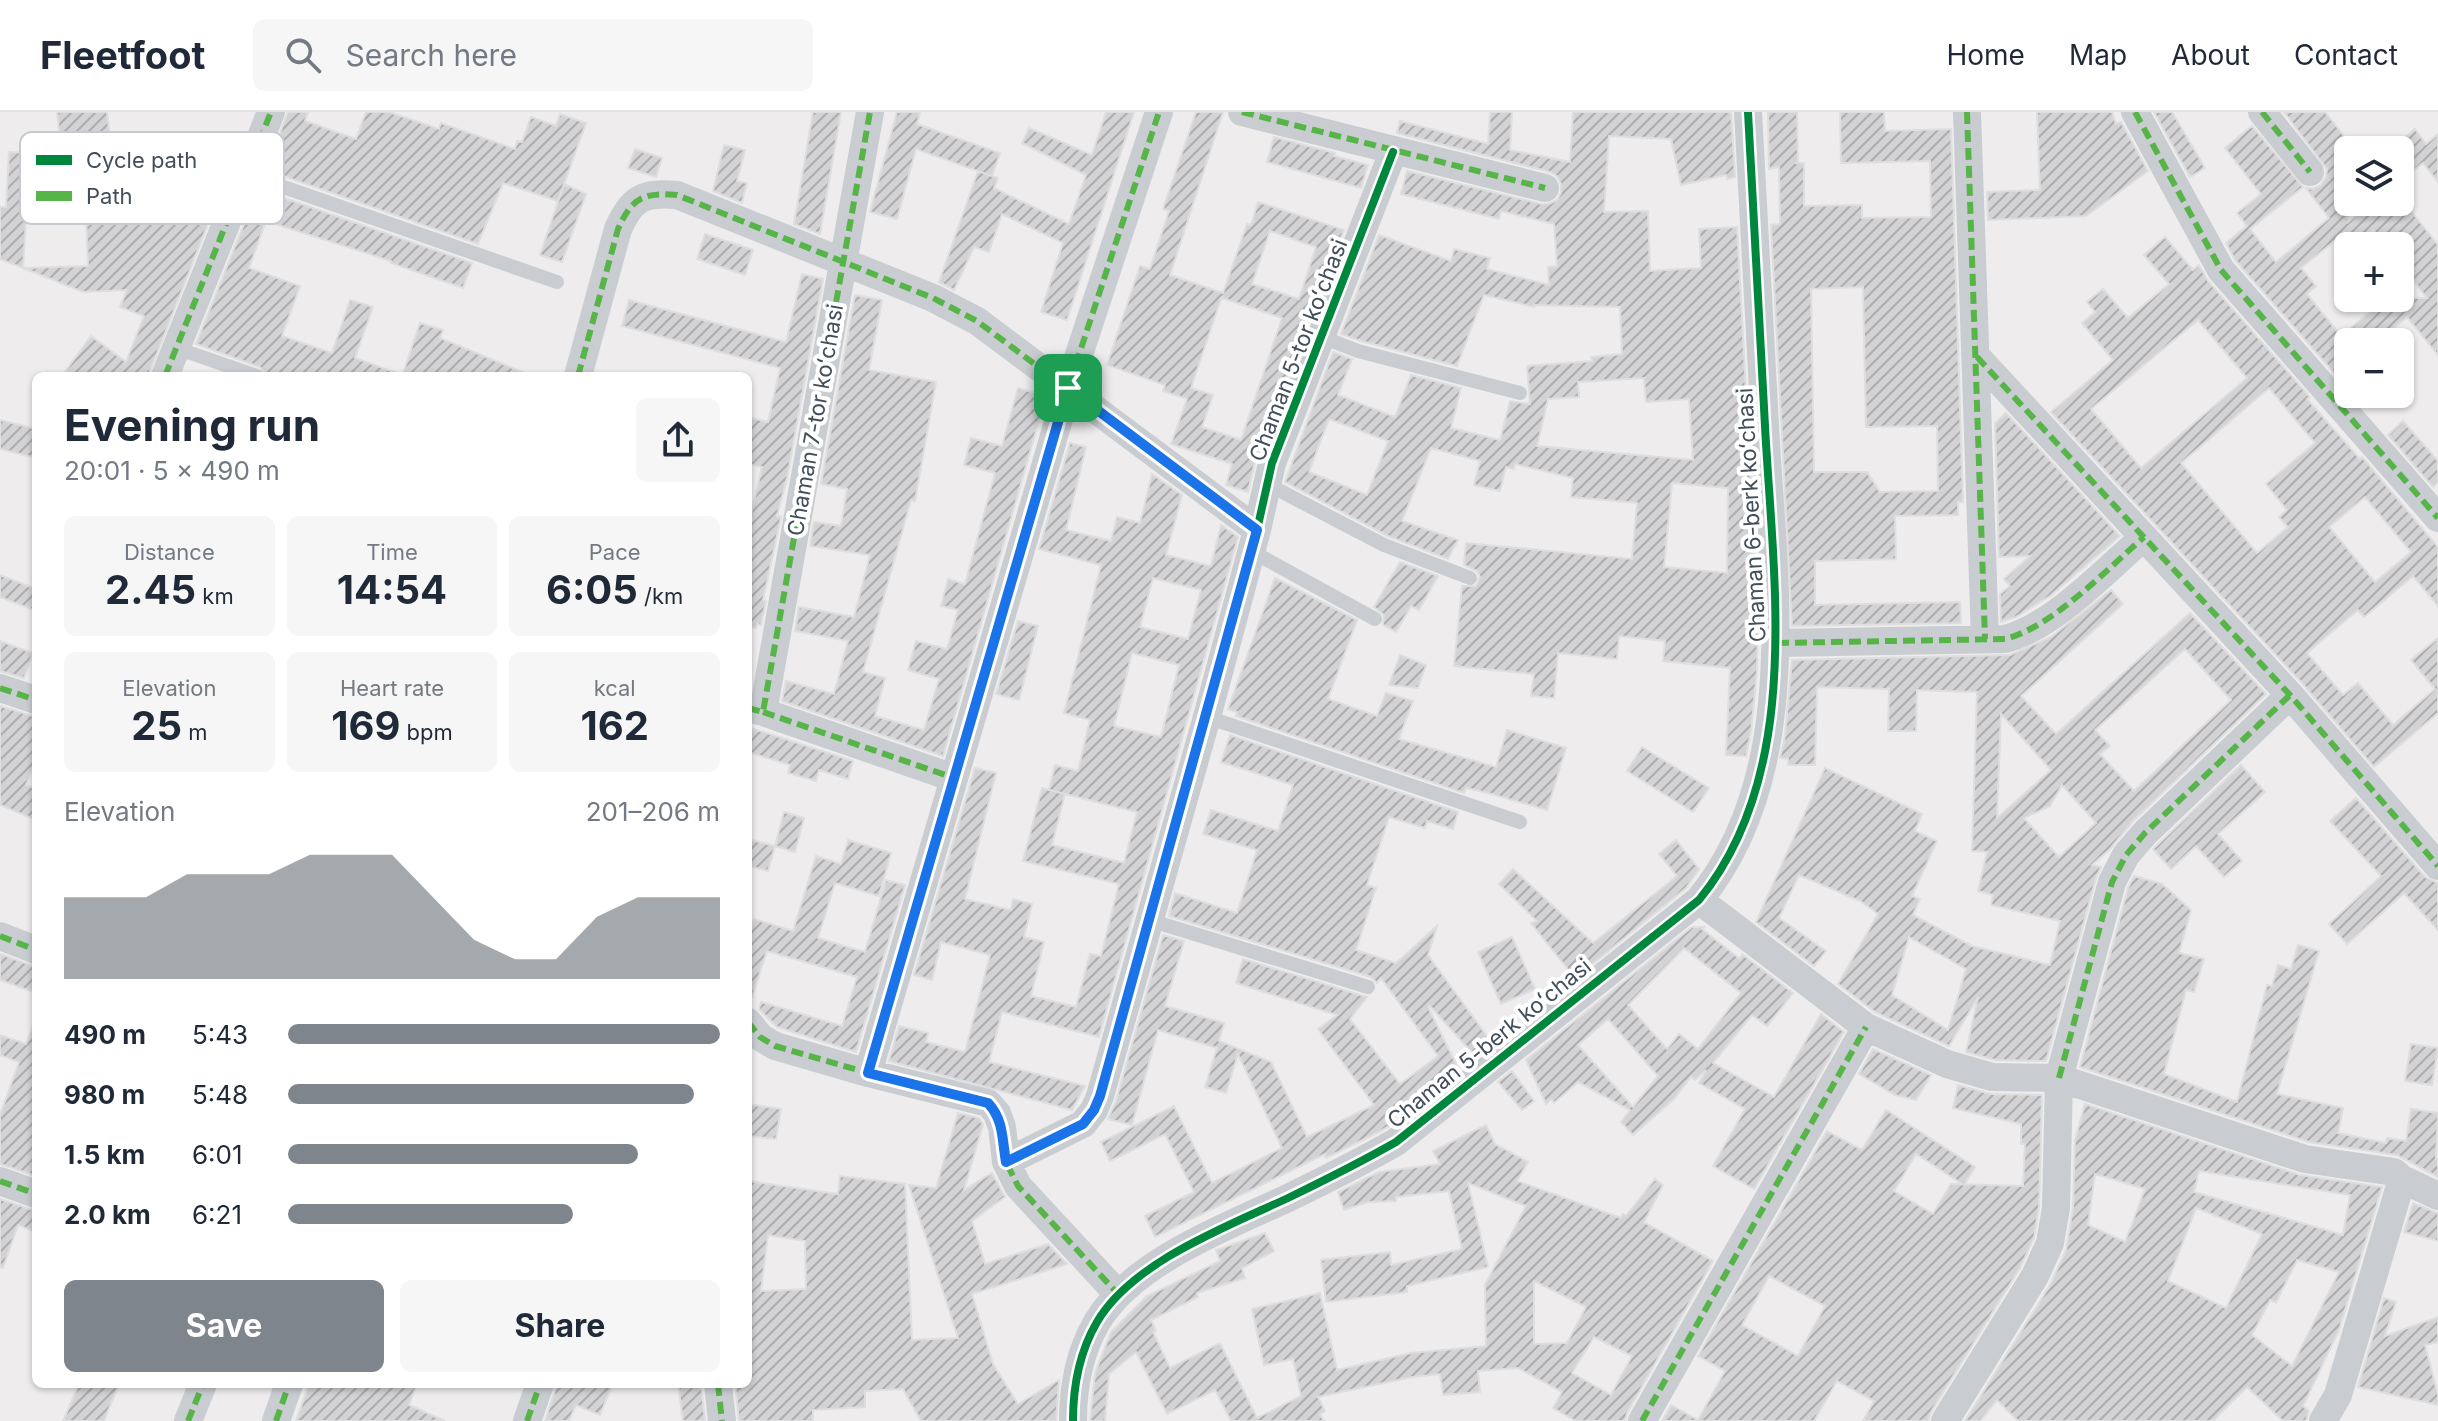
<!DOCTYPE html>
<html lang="en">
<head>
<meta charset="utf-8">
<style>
  :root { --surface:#fff; --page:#f6f6f7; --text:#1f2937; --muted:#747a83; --line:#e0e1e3; --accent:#7e858d }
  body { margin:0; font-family:Inter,sans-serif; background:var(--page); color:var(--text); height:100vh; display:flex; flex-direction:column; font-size:30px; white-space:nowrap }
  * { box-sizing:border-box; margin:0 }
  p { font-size:26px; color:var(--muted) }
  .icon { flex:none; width:44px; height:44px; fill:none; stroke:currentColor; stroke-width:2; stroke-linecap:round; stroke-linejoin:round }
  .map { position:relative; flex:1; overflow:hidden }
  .panel { position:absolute; left:32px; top:260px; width:720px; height:1016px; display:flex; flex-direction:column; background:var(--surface); border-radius:12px; box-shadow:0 2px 6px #0004 }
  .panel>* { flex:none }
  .fabs { position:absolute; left:2334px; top:24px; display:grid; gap:16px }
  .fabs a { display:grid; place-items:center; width:80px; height:80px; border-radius:12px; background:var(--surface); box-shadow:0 2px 6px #0004; font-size:40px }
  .pin { position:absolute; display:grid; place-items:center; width:68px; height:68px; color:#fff; margin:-34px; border-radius:16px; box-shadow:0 4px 12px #0006 }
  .round { display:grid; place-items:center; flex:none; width:84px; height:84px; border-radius:12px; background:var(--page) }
  .head { display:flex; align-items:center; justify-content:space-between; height:136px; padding:0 32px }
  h1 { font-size:44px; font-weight:700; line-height:60px }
  .metrics { display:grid; grid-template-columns:repeat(3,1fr); gap:12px; height:136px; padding:8px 32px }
  .metrics div { display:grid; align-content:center; border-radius:12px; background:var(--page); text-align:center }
  .metrics b { font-size:40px; font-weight:700 }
  .metrics small { font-size:22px; font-weight:400 }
  .metrics p { font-size:22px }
  .chart { height:224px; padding:16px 32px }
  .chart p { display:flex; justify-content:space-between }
  .chart svg { width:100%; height:144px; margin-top:8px; fill:var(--accent); opacity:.7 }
  .action { display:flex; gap:16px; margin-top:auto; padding:16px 32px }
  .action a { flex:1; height:92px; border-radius:12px; background:var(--accent); color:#fff; font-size:32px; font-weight:700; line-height:92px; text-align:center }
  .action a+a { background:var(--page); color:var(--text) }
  ul { padding:0 32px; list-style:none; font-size:26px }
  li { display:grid; grid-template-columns:128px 96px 1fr; align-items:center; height:60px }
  li i { height:20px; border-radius:10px; background:var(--accent) }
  header { display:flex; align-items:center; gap:48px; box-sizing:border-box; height:112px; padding:0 40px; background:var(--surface); border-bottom:2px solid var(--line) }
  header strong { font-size:38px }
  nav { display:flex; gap:44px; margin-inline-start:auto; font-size:28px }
  .search { width:560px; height:72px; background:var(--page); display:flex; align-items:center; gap:20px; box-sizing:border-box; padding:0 28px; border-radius:12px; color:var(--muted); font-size:30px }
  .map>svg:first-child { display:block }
</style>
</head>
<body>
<header>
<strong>Fleetfoot</strong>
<div class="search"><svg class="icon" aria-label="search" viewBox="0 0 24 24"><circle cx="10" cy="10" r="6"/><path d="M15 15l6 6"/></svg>Search here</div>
<nav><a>Home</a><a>Map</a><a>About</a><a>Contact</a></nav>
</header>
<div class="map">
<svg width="2438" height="1309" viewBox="0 0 2438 1309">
  <defs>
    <pattern id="building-hatch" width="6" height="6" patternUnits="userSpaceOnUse" patternTransform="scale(2)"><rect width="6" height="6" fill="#d3d3d5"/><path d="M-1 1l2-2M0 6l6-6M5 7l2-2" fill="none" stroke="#adadb0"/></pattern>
  </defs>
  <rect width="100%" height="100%" fill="#eeecec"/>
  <path fill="url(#building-hatch)" stroke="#dededf" stroke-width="2" fill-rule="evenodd" d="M57 0H107L114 58 188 88 201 54 227 64 148 264H62L91 224 126 250 144 204 120 195 127 178 83 180 23 156 88 154 85 82 27 90 23 156 0 147V95H6L9 40 30 41 61 36Z
    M288 0H308L305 9 356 27 366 0H389L439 17 441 11 515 37 517 29 522 30 531 5 556 14 560 2 586 11 558 89 503 71 478 132 266 58Z
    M813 0H841L820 122 794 112Z
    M897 0H920L917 12 1000 41 992 64 916 37 897 107 870 100Z
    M1106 0H1134L1067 208 1041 200 1063 131 1002 102 989 140 974 135 954 178 939 170 978 59 998 66 994 76 1069 112 1086 63 1022 31 1029 16 1092 43Z
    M1196 0H1223L1170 163 1223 181 1247 112 1251 113 1258 90 1344 118 1256 345 1248 380 1226 373 1232 352 1171 332 1187 287 1163 279 1165 273 1107 253 1140 154 1150 157 1169 99 1163 97ZM1270 119 1316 135 1299 187 1252 172ZM1222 184V186L1282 206 1241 328 1202 315 1213 283 1191 276Z
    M1490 0H1512L1510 38 1570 50 1573 0H1731L1735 65 1727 67 1726 63 1681 73 1671 27 1609 24 1604 100 1648 99 1650 159 1701 156 1699 117 1737 115 1758 498 1757 559 1751 619 1746 644 1726 643 1730 556 1663 549 1665 529 1619 524 1617 547 1558 541 1554 586 1531 584 1534 562 1454 554 1462 474H1476L1480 465 1477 459 1464 453 1466 431 1632 447 1637 391 1571 385 1573 366 1515 352 1514 357 1506 355 1500 379 1474 373 1480 349 1431 336 1402 409 1458 428 1448 447 1388 424 1285 370 1333 240 1352 247 1338 283 1395 305 1411 263 1461 276 1451 316 1500 328 1510 289 1530 292 1527 254 1592 249 1591 245 1622 242 1620 195 1534 193V195L1484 183 1457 254 1361 229 1341 222 1379 123 1451 149 1454 137 1490 146 1487 157 1549 173 1548 155 1557 154 1554 112 1501 99 1499 107 1401 82 1407 59 1541 92H1549L1557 88 1561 81V72L1557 64 1550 60 1397 21 1400 9 1488 32ZM1644 266 1646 290 1689 287 1693 348 1537 334 1548 287 1579 285 1578 270ZM1329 307 1388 329 1367 383 1309 360ZM1672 371 1728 376 1727 461 1664 455Z
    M1768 0H1797L1798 51H1795H1804V94L1862 93V106L1931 105 1930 49 1841 51 1840 0H1884L1885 19 1951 17 1963 390H1958V403L1895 404 1896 447 1815 449V493L1960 490 1961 511 1792 514 1771 113 1780 112 1779 55 1769 57ZM1863 175 1866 315 1937 314 1938 379 1880 380 1867 360H1814L1811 177Z
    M2037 0H2112L2116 12 2121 10 2148 59 2086 104 1988 108 1987 80 2040 78Z
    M2154 0H2172L2205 56 2190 65Z
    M2284 0H2325L2348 29V110L2374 90H2404L2438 133V243L2407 205 2377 230H2346L2348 254 2336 263 2235 148 2226 131 2247 114 2237 101 2261 82 2225 36 2252 14 2303 75 2250 117 2276 150 2329 106 2306 76 2313 77 2321 73 2326 65 2327 57ZM2373 118 2386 134H2400V152L2427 186H2387L2341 224 2307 182 2316 174 2301 156 2342 123 2352 134Z
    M2415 17 2426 32 2438 22V70L2423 51 2400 69V29Z
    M1274 25 1335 41 1334 44 1368 53 1361 76 1267 50Z
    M724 33 745 38 737 69 747 71 742 91 713 79Z
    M635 37 662 46 656 65 628 56Z
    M564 72 586 82 562 150 540 143Z
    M258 77 472 151 463 176 391 151V149L266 109 249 156 300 174 282 224 332 241 350 188 373 195 355 246 397 261 396 264H267L260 255 196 232Z
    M705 122 753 138 745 163 697 147Z
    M2165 125 2193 158 2199 153 2208 169 2310 285 2307 287 2360 347 2362 345 2438 435V494L2413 464 2364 505 2358 498 2307 541 2343 583 2358 571 2393 613 2435 577 2411 548 2438 526V601L2374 655 2302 571 2051 300 2113 248 2082 211 2095 200 2087 190 2103 177 2128 206 2169 172 2144 143ZM2198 208 2247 266 2141 356 2091 297ZM2269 276 2315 331 2266 372 2287 398 2279 405 2288 415 2257 441 2181 351ZM2365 385 2411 440 2375 470 2329 415Z
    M802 162 823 167 787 366 777 404 781 405 763 488 766 489 761 513 757 512 756 516 748 515V415L762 355 748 352V305L768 310 780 256 622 214 629 188 786 230Z
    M855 183 882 188 869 258 936 270 915 389 911 388 863 560 885 566 875 604 924 618 939 567 908 558 916 529 947 537 958 498 941 494 948 467 965 472 995 361 964 353 971 326 1002 334 1018 276 1046 284 943 644 782 589 786 569 834 582 848 529 795 519 799 495 854 505 870 443 810 434 814 410 841 414 847 377 821 372Z
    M420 211 443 218 440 226 532 264H402Z
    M2006 301 2120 424 2050 484 2016 505 2001 510 2000 482 2010 474 2004 467 2030 444 1999 445 1995 311Z
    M0 308 36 317V346L0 337Z
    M2403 309 2438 349V370L2433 375 2388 323Z
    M1070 331 1086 335 1066 418 1111 429 1117 405 1140 411 1152 362 1182 383 1166 443 1211 454 1221 413 1238 425 1099 925 1002 900 989 950 1085 974 1072 998 889 949 899 914 928 921 926 930 965 940 990 843 941 830 932 868 914 863 975 656 996 661 965 787 1011 798 1013 787 1032 792 1024 825 1044 830 1031 884 1076 895 1090 842 1101 844 1119 772 1023 749 1042 676 1065 682 1052 733 1124 751 1137 700 1049 678 1055 653 1078 659 1090 608 1064 601 1101 453 1039 437ZM1153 466 1201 478 1188 527 1140 515ZM1132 541 1179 553 1161 625 1114 614Z
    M1400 450 1438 464 1419 498 1411 494 1396 520 1383 513 1384 503 1374 495Z
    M0 463 36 477V499L0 485Z
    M1275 466 1357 508 1328 587 1377 604 1386 581 1413 589 1399 627 1496 655 1507 618 1566 636 1547 698 1488 681 1466 676 1464 681 1236 604 1237 600 1228 597Z
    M2111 478 2123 492 2021 584 2056 622 2190 501 2266 582 2133 709 2110 737 2092 753 2101 755 2096 766 2046 949 1995 948 1966 940 1978 885 1949 934 1875 900 1838 872 1878 802 1860 789 1799 763 1779 806 1826 839 1814 854 1756 810 1825 656 1922 702 1915 719 1937 729 1912 784 1920 787 1913 803 1972 834 2050 853 2060 809 1991 793 1993 783 1978 779 1987 740 1972 739 1977 580 1917 578 1916 619H1888L1889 577 1817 575 1815 653H1788V647L1780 646 1785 624 1792 548 2010 543 2051 525ZM2185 537 2231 588 2134 679 2100 642 2110 634 2095 618ZM2001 602 2051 658 1997 706ZM2062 673 2096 711 2059 745 2024 706 2050 694ZM1909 825 1966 857 1948 918 1892 883Z
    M1018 509 1038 514 1019 588 996 582Z
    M0 529 33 541 24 566 0 559Z
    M1400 543 1426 553 1418 576 1389 573Z
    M0 594 36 605V648L26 673 36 677V708L0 693Z
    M748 615 853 649 848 667 819 658 816 669 788 661 790 653 748 640Z
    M1230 623 1458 700 1453 717 1427 709 1425 716 1389 705 1367 773 1376 776 1356 838 1396 851 1437 814 1428 843 1492 931 1476 945 1430 894 1428 895 1458 956 1385 1008 1389 1014 1377 1021 1326 1046 1325 1042 1155 1125 1145 1104 1194 1080 1165 1022 1110 1049 1101 1030 1174 994 1212 1071 1282 1036 1238 942 1226 981 1205 975 1217 936 1158 918 1132 1013 1108 1007 1116 989 1163 823 1184 829 1165 894 1224 911 1219 929 1271 950 1307 1025 1374 993 1318 917 1337 903 1236 871 1243 847 1367 885 1350 907 1400 972 1438 944 1381 866 1377 871 1371 865 1169 804 1175 781 1237 801 1257 738 1203 722 1211 698 1278 719 1293 673 1221 650Z
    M1642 635 1709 676 1693 700 1627 659Z
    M2241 653 2265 680 2218 722 2242 749 2224 765 2196 734 2171 757 2153 737Z
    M2356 686 2425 765 2438 771V818L2404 781 2347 832 2329 812 2381 764 2330 709Z
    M784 700 804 706 795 740 775 734Z
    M748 727 775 734 768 759 748 754Z
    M848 728 891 741 879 784 835 771 818 826 865 840 886 768 905 773 856 940 777 915 759 897 761 890 842 914 857 865 767 839 752 885 748 884V827L754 807 793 819 816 744 841 752Z
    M1676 728 1699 757 1686 776 1575 866 1531 811 1537 809 1499 772 1513 757 1593 831 1677 764 1659 742Z
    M2134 764 2162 772 2191 798 2179 841 2204 847 2194 880 2186 878 2164 962 2237 990 2267 873 2272 874 2278 853 2291 857 2298 833 2319 839 2277 982 2343 996 2338 1021 2386 1031 2387 1026 2406 1029 2411 997 2438 1001 2436 1047H2438V1065L2397 1043 2309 1030 2080 955 2128 776Z
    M1692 815H1704L1702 817 1740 847 1742 842 1793 881 1767 914 1752 903 1713 951 1774 985 1821 902 1844 920 1754 1077 1713 1054 1745 997 1699 971 1706 958 1695 968 1691 965 1674 987 1633 1023 1621 1010 1630 998 1578 970 1554 991 1551 987 1546 992 1526 948ZM1684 836 1741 881 1698 937 1679 922 1667 937 1628 893ZM1608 907 1658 964 1633 995 1578 933Z
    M1512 825 1535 877 1501 892 1478 840Z
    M0 842 36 855V881L0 868Z
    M34 911 36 912V1064L0 1052V1003L19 950 0 943V923L26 932Z
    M2411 932 2438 936 2432 973 2405 969Z
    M1873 937 1931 963 1916 988 1895 983 1859 962Z
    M1512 959 1534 989 1522 998 1498 970Z
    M1958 973 1991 982 2042 983 2039 1094 2034 1126 2020 1156 1931 1300 1928 1309H1863L1874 1289 1837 1269 1814 1309H1662L1671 1293 1698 1308 1725 1259 1698 1244 1827 1019 1862 1038 1886 998 1975 1055 1964 1073 1916 1042 1894 1079 1933 1102 1951 1072 2023 1074 2025 1032H2021V1012L1953 996ZM1769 1164 1825 1194 1798 1244 1742 1213Z
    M748 992 781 997 776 1027 748 1024Z
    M2085 992 2300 1063 2382 1075 2339 1218 2303 1294 2309 1299 2306 1309H2283L2247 1275 2213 1309H2018L1997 1288 1980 1309H1965L2050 1173 2066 1138 2073 1096 2075 1028ZM2199 1059 2350 1083 2343 1123 2194 1080ZM2095 1062 2145 1077 2125 1130 2088 1113ZM2196 1096 2262 1122 2226 1196 2168 1169ZM2297 1148 2339 1160 2292 1254 2252 1223 2270 1188 2276 1191Z
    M958 1001 979 1006 983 1013 964 1078 992 1061 1005 1085 972 1109 985 1152 1048 1132 1067 1152 972 1182 993 1252 1018 1292 1059 1268 1056 1309H921L903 1277 865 1279V1295L813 1298V1309H739L735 1272H748V1069L838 1082 840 1064 905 1072 912 1228 958 1226 909 1073 936 1076ZM768 1123 805 1129 806 1177 761 1179Z
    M1486 1013 1495 1032 1528 1050 1517 1069 1621 1106 1623 1102 1626 1104 1655 1067 1663 1073 1644 1110 1713 1149 1627 1301 1625 1309H1576L1553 1296 1562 1280 1518 1256 1478 1259 1480 1280 1443 1283 1440 1262 1412 1265 1318 1285 1325 1299 1320 1302 1324 1309H1231L1215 1278 1167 1302 1136 1240 1109 1262 1105 1309H1090L1095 1261 1111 1220 1147 1184 1220 1149 1216 1138 1265 1121 1274 1139 1242 1156 1245 1166 1197 1181 1198 1185 1151 1208 1156 1219 1153 1220 1170 1256 1220 1231 1257 1306 1301 1284 1293 1247 1264 1253 1252 1197 1320 1181 1337 1258 1411 1241 1486 1234 1485 1173 1526 1094 1468 1071 1488 1155 1407 1174V1180L1326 1190 1321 1148 1390 1140 1391 1153 1462 1137 1449 1079 1396 1085V1089L1368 1090 1344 1098 1338 1080 1379 1060 1440 1052 1433 1039ZM1534 1169 1586 1195 1567 1231 1534 1232ZM1594 1225 1632 1244 1611 1283 1572 1261Z
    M0 1087 36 1099V1120L18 1113 3 1156 0 1155Z
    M2413 1091 2438 1101V1129L2404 1120Z
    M2384 1186 2396 1190 2385 1224 2438 1205V1230L2425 1233 2438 1283V1293L2358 1275Z
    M79 1272H119L104 1309H63Z
    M309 1272H417L409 1293 445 1309H296Z
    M557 1272H613L600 1303 576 1293 569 1309H545Z
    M678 1272H701L705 1309H683Z"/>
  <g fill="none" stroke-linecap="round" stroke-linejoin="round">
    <path stroke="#c9cdd1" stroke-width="14" d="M246 62 557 170
      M1322 225 1358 239 1520 281
      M176 236 257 264
      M1267 372 1384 433 1470 466
      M1251 439 1375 507
      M1207 605 1520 710
      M1149 808 1368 875"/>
    <path stroke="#c9cdd1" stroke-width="28" d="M1242 0 1545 76
      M1967 0 1985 527
      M2135 0 2221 158 2438 406
      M2262 0 2310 60
      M1977 245 2290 583 2438 754
      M165 264 271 0
      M578 264 618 117C632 86 643 80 677 83L933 186 977 209 1257 418
      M1777 531 2005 527C2053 515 2107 457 2144 425
      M0 576 36 588
      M748 596 763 600 870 0
      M763 600 954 666
      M1699 788 1866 915 1947 952 1992 965 2059 966 2305 1047 2394 1060 2402 1067 2438 1084
      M0 824 36 838
      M748 910 760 925 775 934 868 961 988 991 997 1001 1002 1015 1006 1050 1018 1074 1118 1182
      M868 961 1068 276 1159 0
      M1006 1050 1083 1012 1094 998 1100 984 1207 605 1257 418 1272 351 1393 40
      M0 1069 36 1082
      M718 1272 722 1309
      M188 1309 203 1272
      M276 1309 289 1272
      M527 1309 540 1272
      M1073 1309C1073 1275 1080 1239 1097 1210 1132 1150 1228 1114 1288 1086 1325 1068 1361 1050 1396 1030L1699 788C1804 660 1773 467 1765 314 1760 210 1754 105 1748 0
      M1642 1309 1866 915
      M1945 1309 2035 1164 2050 1131 2056 1096 2059 966 2112 770 2126 743 2145 721 2290 583
      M2323 1309 2338 1283 2402 1067"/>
    <path stroke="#57b448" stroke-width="6" stroke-dasharray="12 6" stroke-linecap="butt" d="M1242 0 1545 76
      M1967 0 1985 527
      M2135 0 2221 158 2438 406
      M2262 0 2310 60
      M1977 245 2290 583 2438 754
      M165 264 271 0
      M578 264 618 117C632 86 643 80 677 83L933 186 977 209 1257 418
      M1777 531 2005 527C2053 515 2107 457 2144 425
      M0 576 36 588
      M748 596 763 600 870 0
      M763 600 954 666
      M0 824 36 838
      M748 910 760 925 775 934 868 961 988 991 997 1001 1002 1015 1006 1050 1018 1074 1118 1182
      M868 961 1068 276 1159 0
      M2059 966 2112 770 2126 743 2145 721 2290 583
      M0 1069 36 1082
      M718 1272 722 1309
      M188 1309 203 1272
      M276 1309 289 1272
      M527 1309 540 1272
      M1642 1309 1866 915"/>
    <defs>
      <path id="cycleway" d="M1006 1050 1083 1012 1094 998 1100 984 1207 605 1257 418 1272 351 1393 40
        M1073 1309C1073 1275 1080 1239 1097 1210 1132 1150 1228 1114 1288 1086 1325 1068 1361 1050 1396 1030L1699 788C1804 660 1773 467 1765 314 1760 210 1754 105 1748 0"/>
    </defs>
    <use href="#cycleway" stroke="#fff" stroke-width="13"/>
    <use href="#cycleway" stroke="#00873e" stroke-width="8"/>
  </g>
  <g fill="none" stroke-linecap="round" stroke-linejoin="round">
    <defs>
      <path id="route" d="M1068 276 1257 418 1100 984 1094 998 1083 1012 1006 1050C1002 1028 1004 1008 988 991L868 961Z"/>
    </defs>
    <use href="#route" stroke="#fff" stroke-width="16"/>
    <use href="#route" stroke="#1a73e8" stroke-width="10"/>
  </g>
  <g text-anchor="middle" stroke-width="8" stroke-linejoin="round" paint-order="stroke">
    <g font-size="22" fill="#424e5a" stroke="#fff">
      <text transform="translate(1298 238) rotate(-69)" y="8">Chaman 5-tor koʻchasi</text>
      <text transform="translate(815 308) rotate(-80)" y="8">Chaman 7-tor koʻchasi</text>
      <text transform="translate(1751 403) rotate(-93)" y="8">Chaman 6-berk koʻchasi</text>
      <text transform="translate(1489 931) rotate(-39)" y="8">Chaman 5-berk koʻchasi</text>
    </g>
  </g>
  <rect x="20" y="20" width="264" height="92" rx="12" fill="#fff" stroke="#c6cace" stroke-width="2"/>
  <rect x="36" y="43" width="36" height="10" fill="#00873e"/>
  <rect x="36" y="79" width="36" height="10" fill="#57b448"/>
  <g font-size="22" fill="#424e5a">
    <text x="86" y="56">Cycle path</text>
    <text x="86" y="92">Path</text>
  </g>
</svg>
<div class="fabs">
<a><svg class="icon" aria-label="layers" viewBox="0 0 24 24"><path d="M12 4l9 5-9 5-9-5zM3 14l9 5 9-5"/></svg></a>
<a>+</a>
<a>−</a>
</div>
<div class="pin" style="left:1068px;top:276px;background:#1e9e55"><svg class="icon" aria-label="arrive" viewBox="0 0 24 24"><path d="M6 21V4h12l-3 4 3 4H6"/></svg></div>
<section class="panel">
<div class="head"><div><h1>Evening run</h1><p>20:01 · 5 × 490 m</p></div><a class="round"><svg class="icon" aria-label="share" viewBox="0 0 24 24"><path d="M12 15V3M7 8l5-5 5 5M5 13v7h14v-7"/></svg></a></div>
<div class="metrics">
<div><p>Distance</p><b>2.45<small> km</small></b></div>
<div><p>Time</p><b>14:54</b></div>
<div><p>Pace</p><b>6:05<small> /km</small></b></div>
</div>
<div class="metrics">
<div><p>Elevation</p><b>25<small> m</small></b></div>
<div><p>Heart rate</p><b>169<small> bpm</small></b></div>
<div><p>kcal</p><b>162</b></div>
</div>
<div class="chart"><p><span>Elevation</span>201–206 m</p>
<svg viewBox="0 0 160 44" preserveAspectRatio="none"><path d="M0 44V19L10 19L20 19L30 12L40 12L50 12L60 6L70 6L80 6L90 19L100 32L110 38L120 38L130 25L140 19L150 19L160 19V44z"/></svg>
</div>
<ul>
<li><b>490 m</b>5:43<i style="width:100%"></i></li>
<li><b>980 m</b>5:48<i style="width:94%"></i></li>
<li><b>1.5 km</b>6:01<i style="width:81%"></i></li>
<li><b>2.0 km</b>6:21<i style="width:66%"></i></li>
</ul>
<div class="action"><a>Save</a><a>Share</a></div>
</section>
</div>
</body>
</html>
